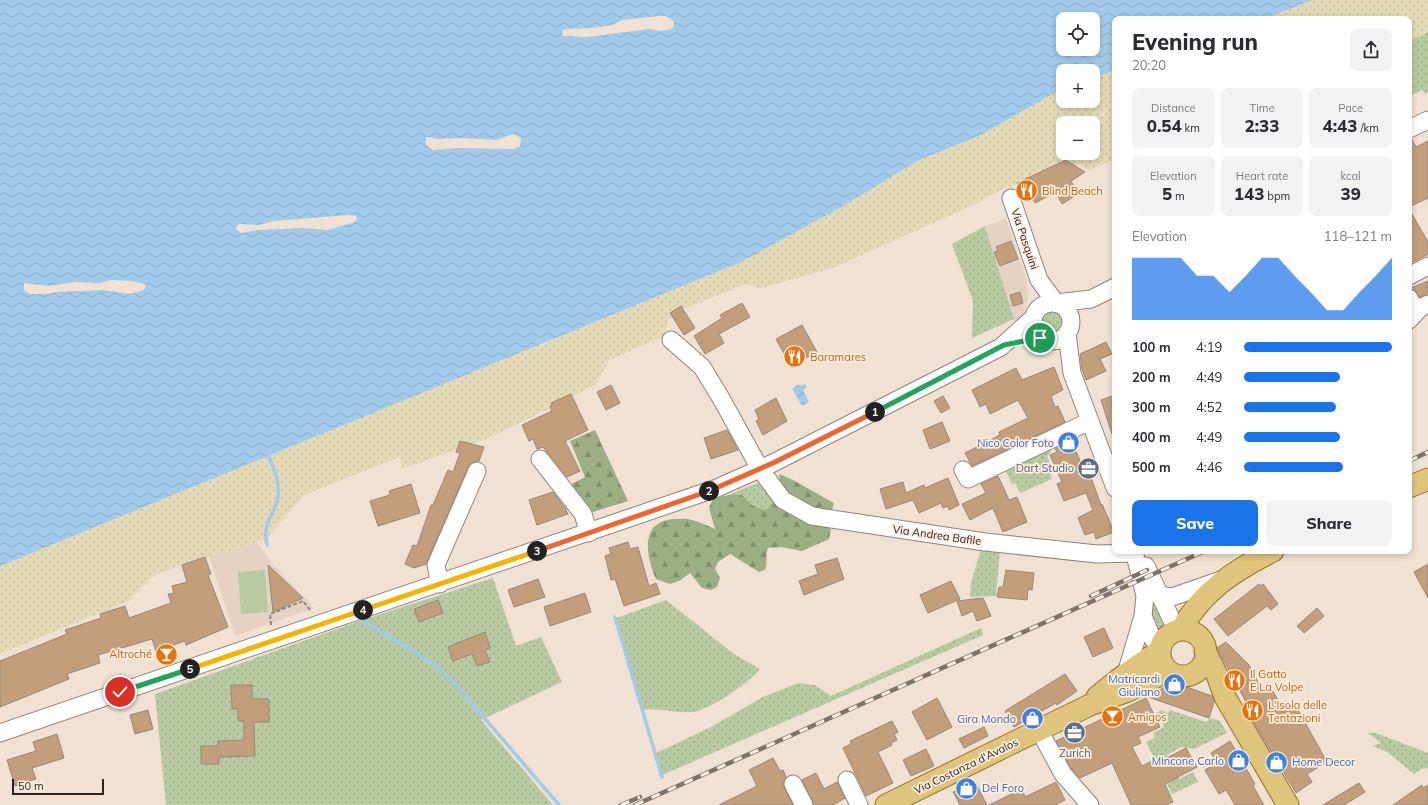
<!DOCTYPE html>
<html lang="en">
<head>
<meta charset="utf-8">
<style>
  :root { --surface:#fff; --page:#f2f2f3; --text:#2b2b33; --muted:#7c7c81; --accent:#1a73e8 }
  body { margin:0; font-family:Mulish,sans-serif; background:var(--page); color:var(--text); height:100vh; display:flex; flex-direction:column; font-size:15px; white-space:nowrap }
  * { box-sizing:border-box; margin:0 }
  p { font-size:13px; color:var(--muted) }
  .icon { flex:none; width:22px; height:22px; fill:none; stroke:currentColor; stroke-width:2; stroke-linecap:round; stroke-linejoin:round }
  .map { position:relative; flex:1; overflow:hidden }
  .side { position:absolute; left:1112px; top:16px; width:300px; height:538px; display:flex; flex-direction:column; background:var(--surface); border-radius:8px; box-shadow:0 2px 6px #0003 }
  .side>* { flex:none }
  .tools { position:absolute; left:1056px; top:12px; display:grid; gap:8px }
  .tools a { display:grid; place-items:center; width:44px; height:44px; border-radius:8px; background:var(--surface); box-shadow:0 2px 6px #0003; font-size:20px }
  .scale { position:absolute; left:12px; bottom:10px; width:92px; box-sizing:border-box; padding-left:4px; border:2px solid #29241f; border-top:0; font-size:11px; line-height:14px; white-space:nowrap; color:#29241f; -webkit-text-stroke:3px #fdeee0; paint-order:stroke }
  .pin { position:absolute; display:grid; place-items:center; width:34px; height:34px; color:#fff; margin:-17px; border:2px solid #fff; border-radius:50%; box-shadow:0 1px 4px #0007 }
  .km { position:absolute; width:20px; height:20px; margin:-10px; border-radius:50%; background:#222; color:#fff; font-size:11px; line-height:20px; text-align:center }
  .round { display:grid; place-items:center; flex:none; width:42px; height:42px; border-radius:8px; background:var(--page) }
  .head { display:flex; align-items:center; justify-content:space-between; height:68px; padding:0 20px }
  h1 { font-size:22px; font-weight:800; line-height:30px }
  .figures { display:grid; grid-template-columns:repeat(3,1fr); gap:6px; height:68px; padding:4px 20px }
  .figures div { display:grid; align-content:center; border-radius:8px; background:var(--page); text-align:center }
  .figures b { font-size:17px; font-weight:800 }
  .figures small { font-size:11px; font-weight:400 }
  .figures p { font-size:11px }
  .chart { height:112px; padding:8px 20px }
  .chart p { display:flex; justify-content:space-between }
  .chart svg { width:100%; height:72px; margin-top:4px; fill:var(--accent); opacity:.7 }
  .cta { display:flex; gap:8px; margin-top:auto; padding:8px 20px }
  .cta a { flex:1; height:46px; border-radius:8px; background:var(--accent); color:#fff; font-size:16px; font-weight:800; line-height:46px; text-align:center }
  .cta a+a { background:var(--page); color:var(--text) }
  ul { padding:0 20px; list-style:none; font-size:13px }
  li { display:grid; grid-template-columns:64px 48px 1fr; align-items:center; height:30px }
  li i { height:10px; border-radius:5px; background:var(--accent) }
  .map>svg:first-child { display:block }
</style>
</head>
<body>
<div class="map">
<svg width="1428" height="805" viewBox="0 0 1428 805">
  <defs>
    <pattern id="green-dots" width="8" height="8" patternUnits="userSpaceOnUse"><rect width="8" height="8" fill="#b8caa1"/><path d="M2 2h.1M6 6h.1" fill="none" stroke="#9ead8a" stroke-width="1.8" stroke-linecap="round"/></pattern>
    <pattern id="forest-firs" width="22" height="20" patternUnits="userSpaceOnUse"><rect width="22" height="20" fill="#9caf84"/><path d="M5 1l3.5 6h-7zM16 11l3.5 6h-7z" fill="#7f8e6b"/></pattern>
    <pattern id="sand-dots" width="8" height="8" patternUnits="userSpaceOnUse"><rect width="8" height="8" fill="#e4dab5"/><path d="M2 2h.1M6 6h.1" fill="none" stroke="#c4bb9b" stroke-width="1.8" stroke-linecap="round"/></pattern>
    <pattern id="water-waves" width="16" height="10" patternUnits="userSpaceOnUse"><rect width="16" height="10" fill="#a1caeb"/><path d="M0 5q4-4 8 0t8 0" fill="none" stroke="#8badc9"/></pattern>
  </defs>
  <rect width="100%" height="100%" fill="#f0e1d3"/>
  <path fill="#e5d2c3" d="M1006 219 1027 280 1028 296 1025 311 1015 323 985 226Z
    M257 542 271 562 314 608 235 636 209 556Z"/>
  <path fill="url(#green-dots)" d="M1428 32V92L1425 94 1422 90 1409 96V41Z
    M985 226 1014 319 972 338 973 301 952 244Z
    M1042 322a10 10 0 1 1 20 0a10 10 0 1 1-20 0Z
    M1048 445 1051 453 1047 456 1053 470 1049 471 1052 479 1020 493 1015 483 1012 484 1004 468Z
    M762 481 777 500 766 511 752 505 742 495H728Z
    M981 549 1000 550 996 596 970 597 971 583Z
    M493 578 516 646 541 637 562 682 481 720 553 805H166L155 694 362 620Z
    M1153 598 1170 626 1158 640 1149 623Z
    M666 600 734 654 760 669C748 683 712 709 693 712 676 714 659 707 641 710L614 619Z
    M981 628 983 635 660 776 654 754 711 727 763 697 798 683 815 685 831 696Z
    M1161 710 1168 713 1170 710 1206 722 1210 718 1220 721 1227 733 1194 749 1181 747 1167 755 1179 779 1193 772 1198 782 1172 794 1146 742 1155 738 1153 733 1164 727 1157 713Z
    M1368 733H1376L1428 753V768L1421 769 1414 774 1387 752 1372 746 1381 743Z"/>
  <path fill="url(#forest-firs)" d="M595 430 628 501 586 514 568 486 585 477 570 441Z
    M779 474 793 480 834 503 832 510 824 511 831 528 829 539 802 551 781 547 768 548C765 555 768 562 765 570L759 572 730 554 718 562 715 569 720 578 717 587 711 590 702 588 690 573 679 581 670 584 656 579C646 557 639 521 674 519 680 519 687 518 692 520 700 522 708 526 715 529L709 508 713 499 728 495H742L752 505 766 511 784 489 780 482Z"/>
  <path fill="url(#sand-dots)" fill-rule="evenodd" d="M1313 0H1428V32L1409 41V19H1264Z
    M1115 70V159L1088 171 1078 163 1003 189 973 205 833 268 760 288 745 284 679 311 668 320 664 336 609 360 596 384 571 398 491 437 402 469 400 457 304 495 266 539 156 574 129 601 0 654V566L741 262 847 204 917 161 979 136 1063 88V101H1093V78ZM1063 123H1093V153H1063Z"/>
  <path fill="#b8caa1" d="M265 570 268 612 241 614 238 572Z"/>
  <path fill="url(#water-waves)" fill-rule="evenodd" d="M0 0H1313L1264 19H1115V70L1093 78V71H1063V88L979 136 917 161 847 204 741 262 0 566ZM1063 19H1093V49H1063Z
    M799 384 800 386 805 384 807 387 803 390 809 402 802 406 793 390V388Z"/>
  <path fill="#f0e1d3" d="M658 16H665L670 18 674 22V26L672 29 660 31 649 29 588 37 562 36 563 30 568 29 592 28 612 25 623 20Z
    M513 134 518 136 521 139 520 146 514 149 460 148 433 150 426 145V137H429L437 139 461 138 496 140Z
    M349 215 356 216 357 219 355 222 327 230 303 228 258 230 241 233 235 228 239 224 260 225 273 221Z
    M111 280 132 281 144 284 146 286 144 290 130 294 103 290 55 292 48 294H30L24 290V283L50 286 75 282 100 283Z"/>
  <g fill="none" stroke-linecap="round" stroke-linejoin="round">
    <path stroke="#a1caeb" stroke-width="3.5" d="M267 545C262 520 274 518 278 497 280 482 274 469 269 457
      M615 617 662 777
      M362 620 435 665 457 686 559 805"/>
  </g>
  <path fill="#c29e7b" stroke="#96887c" d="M1411 138 1416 147 1428 141V198L1409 207V139Z
    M1066 160 1085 172 1071 181 1078 194 1062 204 1056 192 1035 203 1032 195 1022 200 1017 183Z
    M1409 209 1428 242V254L1409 264Z
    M1011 241 1018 259 1000 266 994 252 998 251 996 247Z
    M1428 281V294L1420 297 1411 288Z
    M1020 292 1023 303 1013 306 1010 295Z
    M742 303 750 317 719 334 724 343 705 354 694 336 722 318 720 315Z
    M681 306 695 328 684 335 670 313Z
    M802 325 817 352 791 366 776 339Z
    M1106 342 1112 354 1100 359 1106 371 1086 380 1082 369 1080 354Z
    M1054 367 1063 390 1051 396 1055 407 1058 406 1065 422 972 466 965 453 1000 435 999 432 1028 418 1018 400 990 414 986 404 980 407 972 390 1016 368 1022 380Z
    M611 385 620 403 606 410 597 392Z
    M571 394 588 430 565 441 580 471 567 477 543 447 537 449 533 439 529 441 522 425 552 411 550 407 552 405 551 403Z
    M1115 395V437H1113L1101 400Z
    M943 396 950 408 941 413 934 401Z
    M776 398 787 421 763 435 756 421 759 419 755 410Z
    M942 422 950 441 930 449 923 430Z
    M727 430 738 450 711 459 704 438Z
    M460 441 484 447 479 461 471 463 468 467 426 564 414 568 405 564 413 545 417 546 431 505H433L448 470 453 472 460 453 456 452Z
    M1071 441 1086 473 1089 472 1101 505 1102 504 1114 532 1096 539 1094 532 1085 535 1078 518 1093 510 1086 493 1064 501 1057 484 1062 482 1050 455 1057 452 1055 449Z
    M998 476 1009 500 1017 497 1027 522 1003 532 993 508 970 520 962 504 986 493 981 484Z
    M948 478 959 505 949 510 948 506 943 508 941 503 919 513 913 500 886 509 880 489 903 482 906 493 924 485 925 488Z
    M411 484 420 513 378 526 370 501 390 495 389 491Z
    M553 492 565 508 568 514 537 525 529 500Z
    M628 542 630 549 638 547 649 586 656 583 660 594 624 606 615 579 611 580 605 556 611 554 609 548Z
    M205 557 211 574 208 575 228 627 186 645 185 641 156 651 152 639 98 655 100 663 67 674 69 679 0 707V661L67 634 65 630 101 618 100 614 125 606 129 618 171 603 168 594 174 593 172 586 187 582 182 565Z
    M837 558 844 579 804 595 799 581 818 574 815 565Z
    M1428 564V598L1414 572Z
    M268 565 303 598 273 612Z
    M1006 570 1034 573 1032 590 1028 589 1027 600 997 597 999 587H1003Z
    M538 579 545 597 514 607 508 590Z
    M951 581 960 599 928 613 920 595Z
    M1259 584 1260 586 1263 584 1278 604 1271 610 1267 606 1228 636 1214 619Z
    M585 593 591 612 550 626 544 607Z
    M983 598 991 616 977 621 973 611 962 616 957 601Z
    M438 600 443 613 419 622 414 609Z
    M1317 608 1324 616 1304 633 1297 626Z
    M1104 628 1113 648 1093 657 1084 637Z
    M485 632 490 648 485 650 490 662 477 666 472 654 453 661 448 647Z
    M1226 642 1249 665 1263 692 1271 688 1282 707 1293 701 1327 762 1307 774 1312 782 1296 793 1243 704 1246 702 1217 648Z
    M1065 674 1077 691 1057 705 1056 703 1014 727 1005 711Z
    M1173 682 1212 696 1214 702 1209 718 1148 697Z
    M231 685H252V699H269V722H254L255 756 219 757V764H201V746H218V741L244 740V721H238V709H232Z
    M937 698 952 727 927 740 912 712Z
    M1146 698 1160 727 1138 737 1141 743 1132 747 1142 766 1154 760 1155 764 1186 748 1197 767 1165 784 1173 802 1166 805H1131L1112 763 1080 778 1071 768 1056 741Z
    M148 710 153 729 135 734 130 715Z
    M892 721 898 732 894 734 897 740 891 743 892 745 878 752 893 783 866 796 843 748 851 744 850 741Z
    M984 727 988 736 964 748 959 739Z
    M57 734 64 758 32 768 36 779 15 786 7 760 36 751 33 742Z
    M1230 741 1255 784 1253 786 1264 805H1235L1226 790 1219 794 1205 770 1217 763 1211 753Z
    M926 749 934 766 911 776 903 760Z
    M773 758 780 771 783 770 786 777 783 784 793 805H719L757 786 749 770Z
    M816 773 824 789 837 782 845 798 833 805H814L802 780Z
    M975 782 987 805H960L953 792Z
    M1056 782 1065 800 1055 805H989L1022 789 1025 797Z
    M1359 783 1365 792 1344 805H1323Z
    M1422 785 1423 788 1428 785V805H1393Z"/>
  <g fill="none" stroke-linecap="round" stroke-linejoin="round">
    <defs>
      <path id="minor" d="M1409 129 1428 120
        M1011 198 1039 280 1056 303
        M1409 276 1428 266
        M1409 298 1412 304 1420 308 1428 304
        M1033 322a19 19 0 1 1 38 0a19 19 0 1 1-38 0Z
        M1056 303 1091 299 1115 287
        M1409 320 1420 308
        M1067 333 1072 373 1115 488
        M671 340 702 367 722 400 760 469 783 500 812 516 985 542 1097 554 1134 553
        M540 459 583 514 589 533
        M963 470 968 479 1090 421
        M1146 566 1177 631
        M440 584 436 565 477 471
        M1158 595 1172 597 1221 580
        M1143 616 1152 638 1160 648
        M1126 674 1143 616 1145 596 1134 551
        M1039 730 1063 774 1090 805
        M0 733 717 488 773 463 1001 347 1033 318
        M847 780 859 805
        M793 784 804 805"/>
      <path id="major" d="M1409 487 1428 479
        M1181 630C1201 592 1235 570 1273 551
        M1160 653a23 23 0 1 1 46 0a23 23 0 1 1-46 0Z
        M1205 651 1217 675 1225 697 1288 805
        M1097 697 1119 679 1160 650
        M886 805 1090 705 1128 691 1168 671"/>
    </defs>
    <use href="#minor" stroke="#918477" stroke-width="19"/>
    <use href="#major" stroke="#927222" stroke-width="23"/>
    <path stroke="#90867c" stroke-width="2" stroke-dasharray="4 2" stroke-linecap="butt" d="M271 625 270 614 303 601 311 611"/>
    <use href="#minor" stroke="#fff" stroke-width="17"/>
    <use href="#major" stroke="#dfc47b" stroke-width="21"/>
    <defs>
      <path id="rail" d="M1409 461 1428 452
        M1091 596 1147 570
        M621 805 640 797
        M635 805 1205 551"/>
    </defs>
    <use href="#rail" stroke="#7c736a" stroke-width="4.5"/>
    <use href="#rail" stroke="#fdeee0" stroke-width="3" stroke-dasharray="9" stroke-linecap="butt"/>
  </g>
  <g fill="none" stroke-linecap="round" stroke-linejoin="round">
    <defs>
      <path id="split-1" d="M875 412 1004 345 1040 338"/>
      <path id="split-2" d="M709 491 773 463 875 412"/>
      <path id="split-3" d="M537 551 709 491"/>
      <path id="split-4" d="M363 610 537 551"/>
      <path id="split-5" d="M190 669 363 610"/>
      <path id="split-6" d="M120 692 190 669"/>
    </defs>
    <use href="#split-1" stroke="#fff" stroke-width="8"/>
    <use href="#split-2" stroke="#fff" stroke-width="8"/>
    <use href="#split-3" stroke="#fff" stroke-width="8"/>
    <use href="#split-4" stroke="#fff" stroke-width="8"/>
    <use href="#split-5" stroke="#fff" stroke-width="8"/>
    <use href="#split-6" stroke="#fff" stroke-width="8"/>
    <use href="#split-1" stroke="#22a559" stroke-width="5"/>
    <use href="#split-2" stroke="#f0652b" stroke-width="5"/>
    <use href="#split-3" stroke="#f0652b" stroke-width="5"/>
    <use href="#split-4" stroke="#f5b400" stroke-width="5"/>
    <use href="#split-5" stroke="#f5b400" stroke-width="5"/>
    <use href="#split-6" stroke="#22a559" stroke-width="5"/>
  </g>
  <defs>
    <symbol id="restaurant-disc" viewBox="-11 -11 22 22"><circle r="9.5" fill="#e8710a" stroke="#fdeee0"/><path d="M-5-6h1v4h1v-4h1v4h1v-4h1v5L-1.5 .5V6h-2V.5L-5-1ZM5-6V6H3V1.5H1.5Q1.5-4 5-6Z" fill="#fff"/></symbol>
    <symbol id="shop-disc" viewBox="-11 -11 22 22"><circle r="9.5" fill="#3f7fe0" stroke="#fdeee0"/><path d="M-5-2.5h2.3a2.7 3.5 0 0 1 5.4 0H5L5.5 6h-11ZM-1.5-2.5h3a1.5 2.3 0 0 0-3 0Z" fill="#fff"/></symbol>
    <symbol id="office-disc" viewBox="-11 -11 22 22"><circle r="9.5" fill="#5c6f8a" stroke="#fdeee0"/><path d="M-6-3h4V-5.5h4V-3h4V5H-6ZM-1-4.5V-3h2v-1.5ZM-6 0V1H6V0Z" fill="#fff"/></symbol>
    <symbol id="bar-disc" viewBox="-11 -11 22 22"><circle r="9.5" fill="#e8710a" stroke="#fdeee0"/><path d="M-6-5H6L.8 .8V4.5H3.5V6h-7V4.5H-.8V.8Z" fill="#fff"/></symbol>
  </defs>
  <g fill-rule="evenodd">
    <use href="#restaurant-disc" x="1014" y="178" width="25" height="25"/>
    <use href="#restaurant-disc" x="782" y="344" width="25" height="25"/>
    <use href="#shop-disc" x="1056" y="430" width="25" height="25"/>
    <use href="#office-disc" x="1076" y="456" width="25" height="25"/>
    <use href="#bar-disc" x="154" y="642" width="25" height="25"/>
    <use href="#restaurant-disc" x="1222" y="668" width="25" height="25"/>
    <use href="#shop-disc" x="1162" y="672" width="25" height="25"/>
    <use href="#restaurant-disc" x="1240" y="698" width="25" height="25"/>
    <use href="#bar-disc" x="1100" y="704" width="25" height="25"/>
    <use href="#shop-disc" x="1020" y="706" width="25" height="25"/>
    <use href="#office-disc" x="1062" y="720" width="25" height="25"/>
    <use href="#shop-disc" x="1226" y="748" width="25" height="25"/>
    <use href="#shop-disc" x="1264" y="750" width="25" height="25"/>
    <use href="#shop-disc" x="954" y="776" width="25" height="25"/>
  </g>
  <g text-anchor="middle" stroke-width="3.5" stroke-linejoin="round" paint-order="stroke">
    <g font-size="11" fill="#c56008" stroke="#fdeee0" text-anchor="start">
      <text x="1042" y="195">Blind Beach</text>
      <text x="810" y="361">Baramares</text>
      <text x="152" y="658" text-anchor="end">Altroché</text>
      <text x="1250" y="678">Il Gatto<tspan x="1250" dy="13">E La Volpe</tspan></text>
      <text x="1268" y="709">L'Isola delle<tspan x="1268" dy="13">Tentazioni</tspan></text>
      <text x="1128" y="721">Amigos</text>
    </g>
    <g font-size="11" fill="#29241f" stroke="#fdeee0">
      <text transform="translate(1025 239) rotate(71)" y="4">Via Pasquini</text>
      <text transform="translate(937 535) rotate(8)" y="4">Via Andrea Bafile</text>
      <text transform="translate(966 766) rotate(-26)" y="4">Via Costanza d'Avalos</text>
    </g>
    <g font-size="11" fill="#366cbe" stroke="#fdeee0" text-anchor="end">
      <text x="1054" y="447">Nico Color Foto</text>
      <text x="1160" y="683">Matricardi<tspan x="1160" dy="13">Giuliano</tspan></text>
      <text x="1016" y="723">Gira Mondo</text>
      <text x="1224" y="765">Mincone Carlo</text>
      <text x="1292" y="766" text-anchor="start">Home Decor</text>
      <text x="982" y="792" text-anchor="start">Del Foro</text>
    </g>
    <g font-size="11" fill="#4e5e75" stroke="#fdeee0" text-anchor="end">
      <text x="1074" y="472">Dart Studio</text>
      <text x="1075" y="757" text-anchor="middle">Zurich</text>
    </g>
  </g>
</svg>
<div class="tools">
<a><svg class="icon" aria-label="locate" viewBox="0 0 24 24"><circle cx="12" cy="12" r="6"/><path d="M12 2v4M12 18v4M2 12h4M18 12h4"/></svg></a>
<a>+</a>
<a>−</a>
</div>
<div class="scale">50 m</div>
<div class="pin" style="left:1040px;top:338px;background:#1e9e55"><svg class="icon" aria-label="arrive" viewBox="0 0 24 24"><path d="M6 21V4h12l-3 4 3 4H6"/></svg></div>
<div class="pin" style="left:120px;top:692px;background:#d93025"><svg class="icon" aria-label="check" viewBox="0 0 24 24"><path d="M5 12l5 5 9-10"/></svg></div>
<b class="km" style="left:875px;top:412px">1</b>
<b class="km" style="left:709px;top:491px">2</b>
<b class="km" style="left:537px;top:551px">3</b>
<b class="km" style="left:363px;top:610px">4</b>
<b class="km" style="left:190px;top:669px">5</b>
<section class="side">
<div class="head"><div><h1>Evening run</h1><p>20:20</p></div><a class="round"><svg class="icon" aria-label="share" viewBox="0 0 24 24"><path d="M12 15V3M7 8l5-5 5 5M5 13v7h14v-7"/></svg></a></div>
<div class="figures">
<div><p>Distance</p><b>0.54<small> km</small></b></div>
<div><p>Time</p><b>2:33</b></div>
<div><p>Pace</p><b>4:43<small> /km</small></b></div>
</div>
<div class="figures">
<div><p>Elevation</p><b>5<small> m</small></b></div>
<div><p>Heart rate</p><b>143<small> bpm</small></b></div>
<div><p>kcal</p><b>39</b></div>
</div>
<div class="chart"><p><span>Elevation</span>118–121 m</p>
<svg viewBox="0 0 160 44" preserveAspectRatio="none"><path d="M0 44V6L10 6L20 6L30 6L40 17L50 17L60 27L70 17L80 6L90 6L100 17L110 27L120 38L130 38L140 27L150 17L160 6V44z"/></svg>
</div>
<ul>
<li><b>100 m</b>4:19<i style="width:100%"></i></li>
<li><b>200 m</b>4:49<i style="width:65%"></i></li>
<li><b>300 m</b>4:52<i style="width:62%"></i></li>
<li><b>400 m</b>4:49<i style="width:65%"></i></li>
<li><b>500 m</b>4:46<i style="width:67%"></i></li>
</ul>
<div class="cta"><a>Save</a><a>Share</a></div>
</section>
</div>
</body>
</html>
